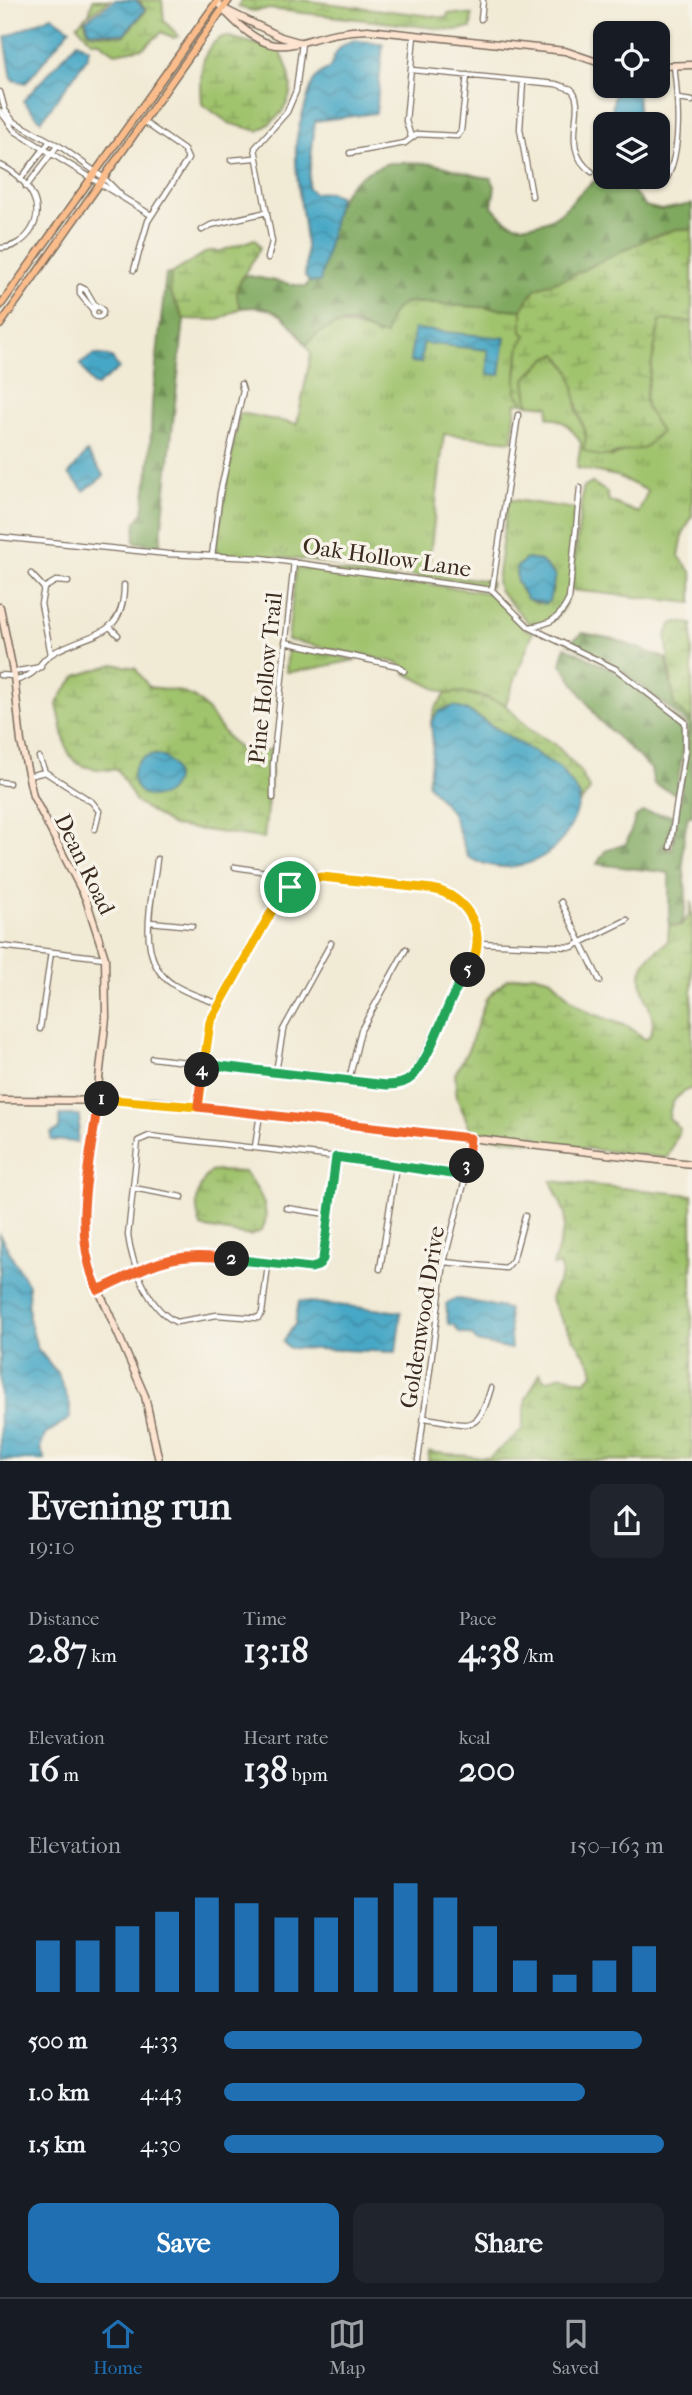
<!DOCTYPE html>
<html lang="en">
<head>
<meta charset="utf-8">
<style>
  :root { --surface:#171b24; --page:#20242c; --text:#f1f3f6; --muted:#9ea1a6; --line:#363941; --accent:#1f6fb2 }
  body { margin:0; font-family:"IM FELL French Canon",serif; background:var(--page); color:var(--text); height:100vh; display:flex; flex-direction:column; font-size:26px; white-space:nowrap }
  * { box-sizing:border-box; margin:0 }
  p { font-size:23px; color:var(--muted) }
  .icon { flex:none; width:38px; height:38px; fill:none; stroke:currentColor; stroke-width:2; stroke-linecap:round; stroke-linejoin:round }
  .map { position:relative; height:1461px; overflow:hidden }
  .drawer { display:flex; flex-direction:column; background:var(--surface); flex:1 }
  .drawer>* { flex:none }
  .tools { position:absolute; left:593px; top:21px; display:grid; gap:14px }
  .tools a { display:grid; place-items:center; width:77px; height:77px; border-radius:14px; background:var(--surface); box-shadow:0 2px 5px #0004; font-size:35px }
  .pin { position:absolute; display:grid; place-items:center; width:60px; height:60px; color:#fff; margin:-30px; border:4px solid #fff; border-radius:50%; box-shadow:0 2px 7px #0007 }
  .km { position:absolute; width:35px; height:35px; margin:-18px; border-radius:50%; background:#222; color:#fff; font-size:19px; line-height:35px; text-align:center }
  .round { display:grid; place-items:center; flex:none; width:74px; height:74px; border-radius:14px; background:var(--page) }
  .headline { display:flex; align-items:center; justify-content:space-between; height:119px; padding:0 28px }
  h1 { font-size:38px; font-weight:700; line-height:52px }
  .figures { display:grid; grid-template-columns:repeat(3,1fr); gap:10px; height:119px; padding:7px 28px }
  .figures div { display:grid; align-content:center }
  .figures b { font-size:35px; font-weight:700 }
  .figures small { font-size:19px; font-weight:400 }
  .figures p { font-size:19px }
  .chart { height:196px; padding:14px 28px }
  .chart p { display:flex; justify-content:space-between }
  .chart svg { width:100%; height:126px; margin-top:7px; stroke:var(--accent); stroke-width:6 }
  .cta { display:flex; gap:14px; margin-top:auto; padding:14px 28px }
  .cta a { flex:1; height:80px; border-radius:14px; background:var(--accent); color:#fff; font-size:28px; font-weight:700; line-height:80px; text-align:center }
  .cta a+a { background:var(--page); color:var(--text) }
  ul { padding:0 28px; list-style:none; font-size:23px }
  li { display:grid; grid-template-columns:112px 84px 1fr; align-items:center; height:52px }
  li i { height:18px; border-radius:9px; background:var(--accent) }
  .menu { display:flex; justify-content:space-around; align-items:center; height:98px; border-top:2px solid var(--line); background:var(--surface); font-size:19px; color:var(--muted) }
  .menu a { display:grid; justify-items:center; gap:4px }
  .menu .current { color:var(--accent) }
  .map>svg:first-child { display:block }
</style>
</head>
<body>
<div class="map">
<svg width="692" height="1461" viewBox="0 0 692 1461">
  <defs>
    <pattern id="grass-tufts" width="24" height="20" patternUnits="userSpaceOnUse" patternTransform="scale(1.75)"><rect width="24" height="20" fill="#a0c36d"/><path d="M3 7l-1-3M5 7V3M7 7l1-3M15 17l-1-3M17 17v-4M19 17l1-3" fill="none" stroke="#849f59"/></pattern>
    <pattern id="forest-firs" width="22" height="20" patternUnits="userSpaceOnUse" patternTransform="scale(1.75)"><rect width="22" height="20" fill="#80a960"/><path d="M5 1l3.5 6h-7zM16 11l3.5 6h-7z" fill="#6a8a4f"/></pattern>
    <pattern id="wetland-marsh" width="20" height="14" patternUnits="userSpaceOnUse" patternTransform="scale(1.75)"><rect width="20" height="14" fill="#a0c36d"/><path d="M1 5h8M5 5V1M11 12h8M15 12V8" fill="none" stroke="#849f59"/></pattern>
    <pattern id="water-waves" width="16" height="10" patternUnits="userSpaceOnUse" patternTransform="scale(1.75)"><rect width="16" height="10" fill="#46a7c6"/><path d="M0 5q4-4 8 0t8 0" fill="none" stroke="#3c88a0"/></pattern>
  </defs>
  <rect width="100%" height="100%" fill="#f7f3e8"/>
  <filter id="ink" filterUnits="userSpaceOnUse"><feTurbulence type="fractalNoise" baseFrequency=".0143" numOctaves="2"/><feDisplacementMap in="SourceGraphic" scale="14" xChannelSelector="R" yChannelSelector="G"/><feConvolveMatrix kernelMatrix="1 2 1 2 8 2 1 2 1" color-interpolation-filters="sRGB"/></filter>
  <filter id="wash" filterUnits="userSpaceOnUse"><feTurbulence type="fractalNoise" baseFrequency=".00686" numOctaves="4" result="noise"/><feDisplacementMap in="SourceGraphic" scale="28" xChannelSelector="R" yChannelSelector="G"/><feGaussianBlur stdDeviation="1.57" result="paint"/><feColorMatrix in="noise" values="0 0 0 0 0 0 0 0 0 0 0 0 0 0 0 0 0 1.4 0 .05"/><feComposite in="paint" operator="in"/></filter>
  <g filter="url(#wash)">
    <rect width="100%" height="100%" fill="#f1ead5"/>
    <path fill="url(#grass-tufts)" stroke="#6e7646" stroke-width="2" fill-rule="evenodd" d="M407 302 522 310V332L527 335C514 354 513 384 524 403H516L512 441 444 434 428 573 491 581 490 587 297 559 215 554 239 413 297 424 311 354 306 345C329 319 350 320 378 336L394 309Z
      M669 319 692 322V516L683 534 679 556 692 573V603L572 590 583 488 592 483 607 492 609 501 638 513 648 491 617 476 577 468 581 443C571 428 566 420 548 417L549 406 528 404 525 379 548 357 557 354 573 375 577 408 587 440 612 457 630 448 643 449 657 426 646 407 645 398 660 320Z
      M508 499 576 509C574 532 574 596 560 613 552 622 541 623 530 625L499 590 497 582ZM526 559 541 561 555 575 552 593 537 604C522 597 516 584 516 568Z
      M296 565 490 593 527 630 533 632 505 706 484 696 461 692 446 694 405 673 407 670 398 663 288 640Z
      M288 646 356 660C332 664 311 671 286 672Z"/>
    <path fill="url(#forest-firs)" stroke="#5e6a3f" stroke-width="2" d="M389 163C403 163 418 162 433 164 454 167 467 176 491 178L495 186 492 206C502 218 510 226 527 225 568 223 570 192 602 177 606 176 616 177 622 177L645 206 661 210 692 204V230L677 229 649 238 571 276 535 289 522 310 407 302C391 311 388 318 386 335 376 336 370 330 361 326 341 317 318 331 306 345 286 317 277 304 241 308 233 295 235 287 245 275L306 287 309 280 311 282C347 239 312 188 389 163Z
      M166 274H171L170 292 184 319 160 545 134 542 136 522 143 512 150 459 152 403Z
      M583 633 614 639 667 659 674 705 692 721V816H688C686 827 683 839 683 850 682 877 692 902 680 926H669V873L597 864 605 851 626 844 636 817 642 812 672 815 667 849 672 850 687 751V722L617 667 568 643Z
      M565 647 615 671 683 724V750L676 794 654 784 651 769 645 763 599 720 561 664Z"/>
    <path fill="url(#wetland-marsh)" stroke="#6e7646" stroke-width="2" fill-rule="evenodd" d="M93 0H110L84 18 88 33 124 36 146 11 139 0H162L164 21 179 36 173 38 162 32 143 48 115 53 98 41H91L77 25 89 14Z
      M242 0H301L447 18 448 13 472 15 471 28 453 30 269 9 253 11 238 7Z
      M225 36 279 50C299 84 294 111 258 131L229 123 202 104C200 79 198 46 225 36Z
      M677 229 692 230V322L660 320 645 398 646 407 661 432 643 449C619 448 605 465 583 449 590 434 582 426 578 411 572 386 578 376 557 354L548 357 525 379 528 404 524 403 516 392V379L520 345 526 335 522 332V310L535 289 571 276 649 238Z
      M255 239 260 247C252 269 227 285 241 308L219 320 184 319 170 292 171 274 208 251H221Z
      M678 622 692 624V721L674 705 666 635 672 624Z
      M114 664 135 668 149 687C165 689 182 689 196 699 222 718 232 770 273 748L264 838 173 826 136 802 118 770C60 771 69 752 57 705 58 698 72 681 77 676ZM153 754 163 756 173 781 135 769 138 762Z
      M461 692 503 703 530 730 556 745 580 771 590 790 579 804 580 796 561 769 470 712C452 706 443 706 431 722L435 708 446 694Z
      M692 901V1088C676 1095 670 1102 669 1118L680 1129 667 1158 473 1135 457 1098 455 1074 469 1048 486 999 507 979 533 974 552 979 570 999 588 1012 629 1027 646 1040C666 1020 635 993 642 970 645 957 659 949 668 941L669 926H680L689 916Z
      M218 1171 244 1172C257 1187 274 1211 261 1231L250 1236 201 1227C194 1207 195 1188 210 1172Z
      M551 1181 692 1195V1460L428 1461 429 1452 489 1458 522 1430 526 1399 540 1373 543 1379 549 1380C564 1371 570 1379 585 1381L593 1374V1368C586 1356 550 1306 551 1298 552 1289 560 1283 562 1273L559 1265 553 1266 564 1229 565 1213Z"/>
    <path fill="url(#water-waves)" stroke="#406872" stroke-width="2" d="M115 0H136L145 10 124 34 89 31 86 20Z
      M52 16 70 29 26 83 12 80 5 37Z
      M354 40 383 44 376 113 315 121 308 188 314 193 329 192 339 196 320 282H310L305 276C311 232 294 191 296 148 296 132 301 120 305 106 311 88 311 76 330 68 335 53 338 46 354 40Z
      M77 42 89 48 87 58 41 121 23 101Z
      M615 86H637L639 124H611Z
      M414 329 505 338 500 375 488 374V350L423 343 421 363 410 362Z
      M95 354 111 357 119 368 97 386 93 385 80 364Z
      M87 452 104 476 84 491 69 474Z
      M526 559 541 561 555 576 549 601 544 604 527 599 517 582 516 568Z
      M454 706 470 712 561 769 580 796C573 852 518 885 468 857L452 813 428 784 433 746 431 722 439 711Z
      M133 776a21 21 0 1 1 42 0a21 21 0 1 1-42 0Z
      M60 1115H80L77 1142 51 1140V1133L59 1129Z
      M0 1235 28 1285 29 1319 37 1348 58 1374 70 1405V1418L45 1435 40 1448 45 1460H0Z
      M456 1298 508 1309 511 1349 477 1342 472 1335 459 1332 454 1325 448 1324 446 1304Z
      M299 1301 401 1312 396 1352 289 1348 283 1342 295 1324Z"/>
  </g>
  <g filter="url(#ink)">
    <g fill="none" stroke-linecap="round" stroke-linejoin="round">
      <defs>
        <path id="street" d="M481 19 483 0
          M412 70 556 84 571 89C589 105 557 148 592 172
          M523 81 520 129 532 196
          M0 92 5 110 13 121 61 147 104 178 120 194
          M678 99 692 101
          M0 111 15 131 151 215
          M411 137 406 121 414 35
          M350 153 405 143 417 134 457 136 461 131 467 75
          M231 160 254 158
          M0 165C13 171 26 182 33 196 45 221 25 248 0 248
          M20 180 50 141
          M665 182C683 150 678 100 674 65
          M26 187 58 145
          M202 230 211 225 267 212
          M268 258 272 242 255 148 287 112 296 91 302 43
          M134 270 148 221 188 159 184 150 144 122
          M80 287V294L93 310
          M80 287 86 290 96 307
          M93 312a5 5 0 1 1 10 0a5 5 0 1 1-10 0Z
          M0 537 168 554 261 558 492 590 529 627 616 669 685 722V750L670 847
          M212 556 220 493 243 391 241 384
          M31 574 44 588
          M492 590 518 415
          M110 627 118 635
          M530 627C550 624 560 619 569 599L580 488
          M285 642 398 666 404 671
          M51 654 41 604 44 588 56 581 68 582
          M13 672 41 667
          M0 675 14 676
          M15 681C43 672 36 663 53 653 90 631 124 640 124 585
          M39 757 45 772
          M28 776 45 772 92 802 99 811 95 829
          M0 782 9 783
          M273 798V764L294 562
          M157 859C153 898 133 960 174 985 188 994 204 998 219 1004
          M235 867 273 873 290 887
          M322 877 439 891 458 899 474 921 478 943 474 959 456 987 414 1075 404 1083 387 1085 203 1064 210 1022 278 900C290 885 303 878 322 877Z
          M561 902 600 981
          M150 922 192 926
          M478 943 572 947 627 920
          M0 946 105 958
          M40 1029 51 952
          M152 1058 203 1064 198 1106
          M276 1072 283 1030 331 943
          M349 1080 361 1030 406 949
          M255 1147 260 1114
          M133 1188 182 1197
          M286 1208 327 1214
          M444 1262 506 1268 513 1260 525 1216
          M268 1265 262 1313 258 1318 217 1315 176 1322C148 1309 132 1264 128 1235L138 1141 149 1136 336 1157 466 1176
          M380 1269 396 1167
          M99 1289 138 1269 184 1255 311 1268 318 1266 323 1259 336 1157
          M425 1418C470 1424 477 1437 491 1388
          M418 1461 444 1262 466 1176 470 1138"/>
        <path id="secondary" d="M217 2C282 78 291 31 368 30L565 51 606 65
          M222 8 281 37 302 43
          M658 66 692 65
          M0 607 14 676 21 742 33 796 86 899 105 958 106 1018 84 1209V1241L94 1279 145 1396 159 1461
          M0 1100 154 1101 692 1164"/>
        <path id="primary" d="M0 306 218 0
          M0 325 229 0"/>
      </defs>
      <use href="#street" stroke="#7b6d5e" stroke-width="7"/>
      <use href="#secondary" stroke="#7b6d5e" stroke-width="9"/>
      <use href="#primary" stroke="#7b6d5e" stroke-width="9"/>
      <use href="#street" stroke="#fff" stroke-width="4.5"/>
      <use href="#secondary" stroke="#fde4d1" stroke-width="6"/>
      <use href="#primary" stroke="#fabc8b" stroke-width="6"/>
    </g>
  </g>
  <g fill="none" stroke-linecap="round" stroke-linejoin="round" filter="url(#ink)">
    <defs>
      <path id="split-1" d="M102 1099 198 1107 210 1022 278 900 290 887"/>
      <path id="split-2" d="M102 1099H98C91 1162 70 1230 98 1290 153 1265 169 1250 232 1259"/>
      <path id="split-3" d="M232 1259 311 1268 318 1266 323 1259 336 1157 466 1176 467 1166"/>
      <path id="split-4" d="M202 1070 198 1107 470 1138 467 1166"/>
      <path id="split-5" d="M202 1070 203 1064 387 1085C396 1085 405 1084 412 1077 433 1056 446 999 468 970"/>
      <path id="split-6" d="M290 887 306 879 322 877 432 889C470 896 490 937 468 970"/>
    </defs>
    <use href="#split-1" stroke="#fff" stroke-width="14"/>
    <use href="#split-2" stroke="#fff" stroke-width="14"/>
    <use href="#split-3" stroke="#fff" stroke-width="14"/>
    <use href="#split-4" stroke="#fff" stroke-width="14"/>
    <use href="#split-5" stroke="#fff" stroke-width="14"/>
    <use href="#split-6" stroke="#fff" stroke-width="14"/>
    <use href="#split-1" stroke="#f5b400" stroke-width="9"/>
    <use href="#split-2" stroke="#f0652b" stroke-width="9"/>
    <use href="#split-3" stroke="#22a559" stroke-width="9"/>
    <use href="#split-4" stroke="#f0652b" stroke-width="9"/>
    <use href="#split-5" stroke="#22a559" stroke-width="9"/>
    <use href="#split-6" stroke="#f5b400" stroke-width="9"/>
  </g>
  <g text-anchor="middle" stroke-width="7" stroke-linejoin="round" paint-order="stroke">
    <g font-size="23" fill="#3b2a1e" stroke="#f7f3e8">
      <text transform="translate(387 557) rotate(8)" y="8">Oak Hollow Lane</text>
      <text transform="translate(265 678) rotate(-84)" y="8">Pine Hollow Trail</text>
      <text transform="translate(85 864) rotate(64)" y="8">Dean Road</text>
      <text transform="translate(422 1317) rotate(-81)" y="8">Goldenwood Drive</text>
    </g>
  </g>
</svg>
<div class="tools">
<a><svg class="icon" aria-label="locate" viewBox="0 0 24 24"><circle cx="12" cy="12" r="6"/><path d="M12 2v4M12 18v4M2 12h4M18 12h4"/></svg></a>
<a><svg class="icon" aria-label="layers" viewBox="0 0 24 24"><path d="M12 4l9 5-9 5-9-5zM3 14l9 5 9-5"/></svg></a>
</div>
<div class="pin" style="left:290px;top:887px;background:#1e9e55"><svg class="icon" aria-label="arrive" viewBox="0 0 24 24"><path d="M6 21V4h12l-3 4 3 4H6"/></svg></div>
<b class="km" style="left:102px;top:1099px">1</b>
<b class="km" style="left:232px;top:1259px">2</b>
<b class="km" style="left:467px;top:1166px">3</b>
<b class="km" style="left:202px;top:1070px">4</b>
<b class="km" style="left:468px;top:970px">5</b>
</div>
<section class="drawer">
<div class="headline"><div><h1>Evening run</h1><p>19:10</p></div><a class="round"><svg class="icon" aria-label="share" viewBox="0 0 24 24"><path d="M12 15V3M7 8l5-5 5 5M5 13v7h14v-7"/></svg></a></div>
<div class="figures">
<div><p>Distance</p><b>2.87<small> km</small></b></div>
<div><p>Time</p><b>13:18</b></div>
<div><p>Pace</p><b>4:38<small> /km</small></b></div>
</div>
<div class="figures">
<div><p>Elevation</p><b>16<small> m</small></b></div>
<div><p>Heart rate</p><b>138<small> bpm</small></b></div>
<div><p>kcal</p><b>200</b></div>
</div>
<div class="chart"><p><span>Elevation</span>150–163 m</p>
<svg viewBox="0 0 160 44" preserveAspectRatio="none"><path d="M5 44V26M15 44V26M25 44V21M35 44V16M45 44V11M55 44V13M65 44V18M75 44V18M85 44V11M95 44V6M105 44V11M115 44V21M125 44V33M135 44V38M145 44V33M155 44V28"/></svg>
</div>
<ul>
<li><b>500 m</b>4:33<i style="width:95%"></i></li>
<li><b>1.0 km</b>4:43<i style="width:82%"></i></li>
<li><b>1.5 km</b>4:30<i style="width:100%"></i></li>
</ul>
<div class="cta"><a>Save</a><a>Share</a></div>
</section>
<nav class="menu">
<a class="current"><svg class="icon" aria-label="home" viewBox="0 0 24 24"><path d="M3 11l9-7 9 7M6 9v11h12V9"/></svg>Home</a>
<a><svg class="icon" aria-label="map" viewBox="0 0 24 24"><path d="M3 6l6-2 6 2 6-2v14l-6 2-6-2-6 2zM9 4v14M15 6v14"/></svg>Map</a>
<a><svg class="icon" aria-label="saved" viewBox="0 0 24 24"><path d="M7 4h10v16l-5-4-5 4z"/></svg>Saved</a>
</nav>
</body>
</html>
